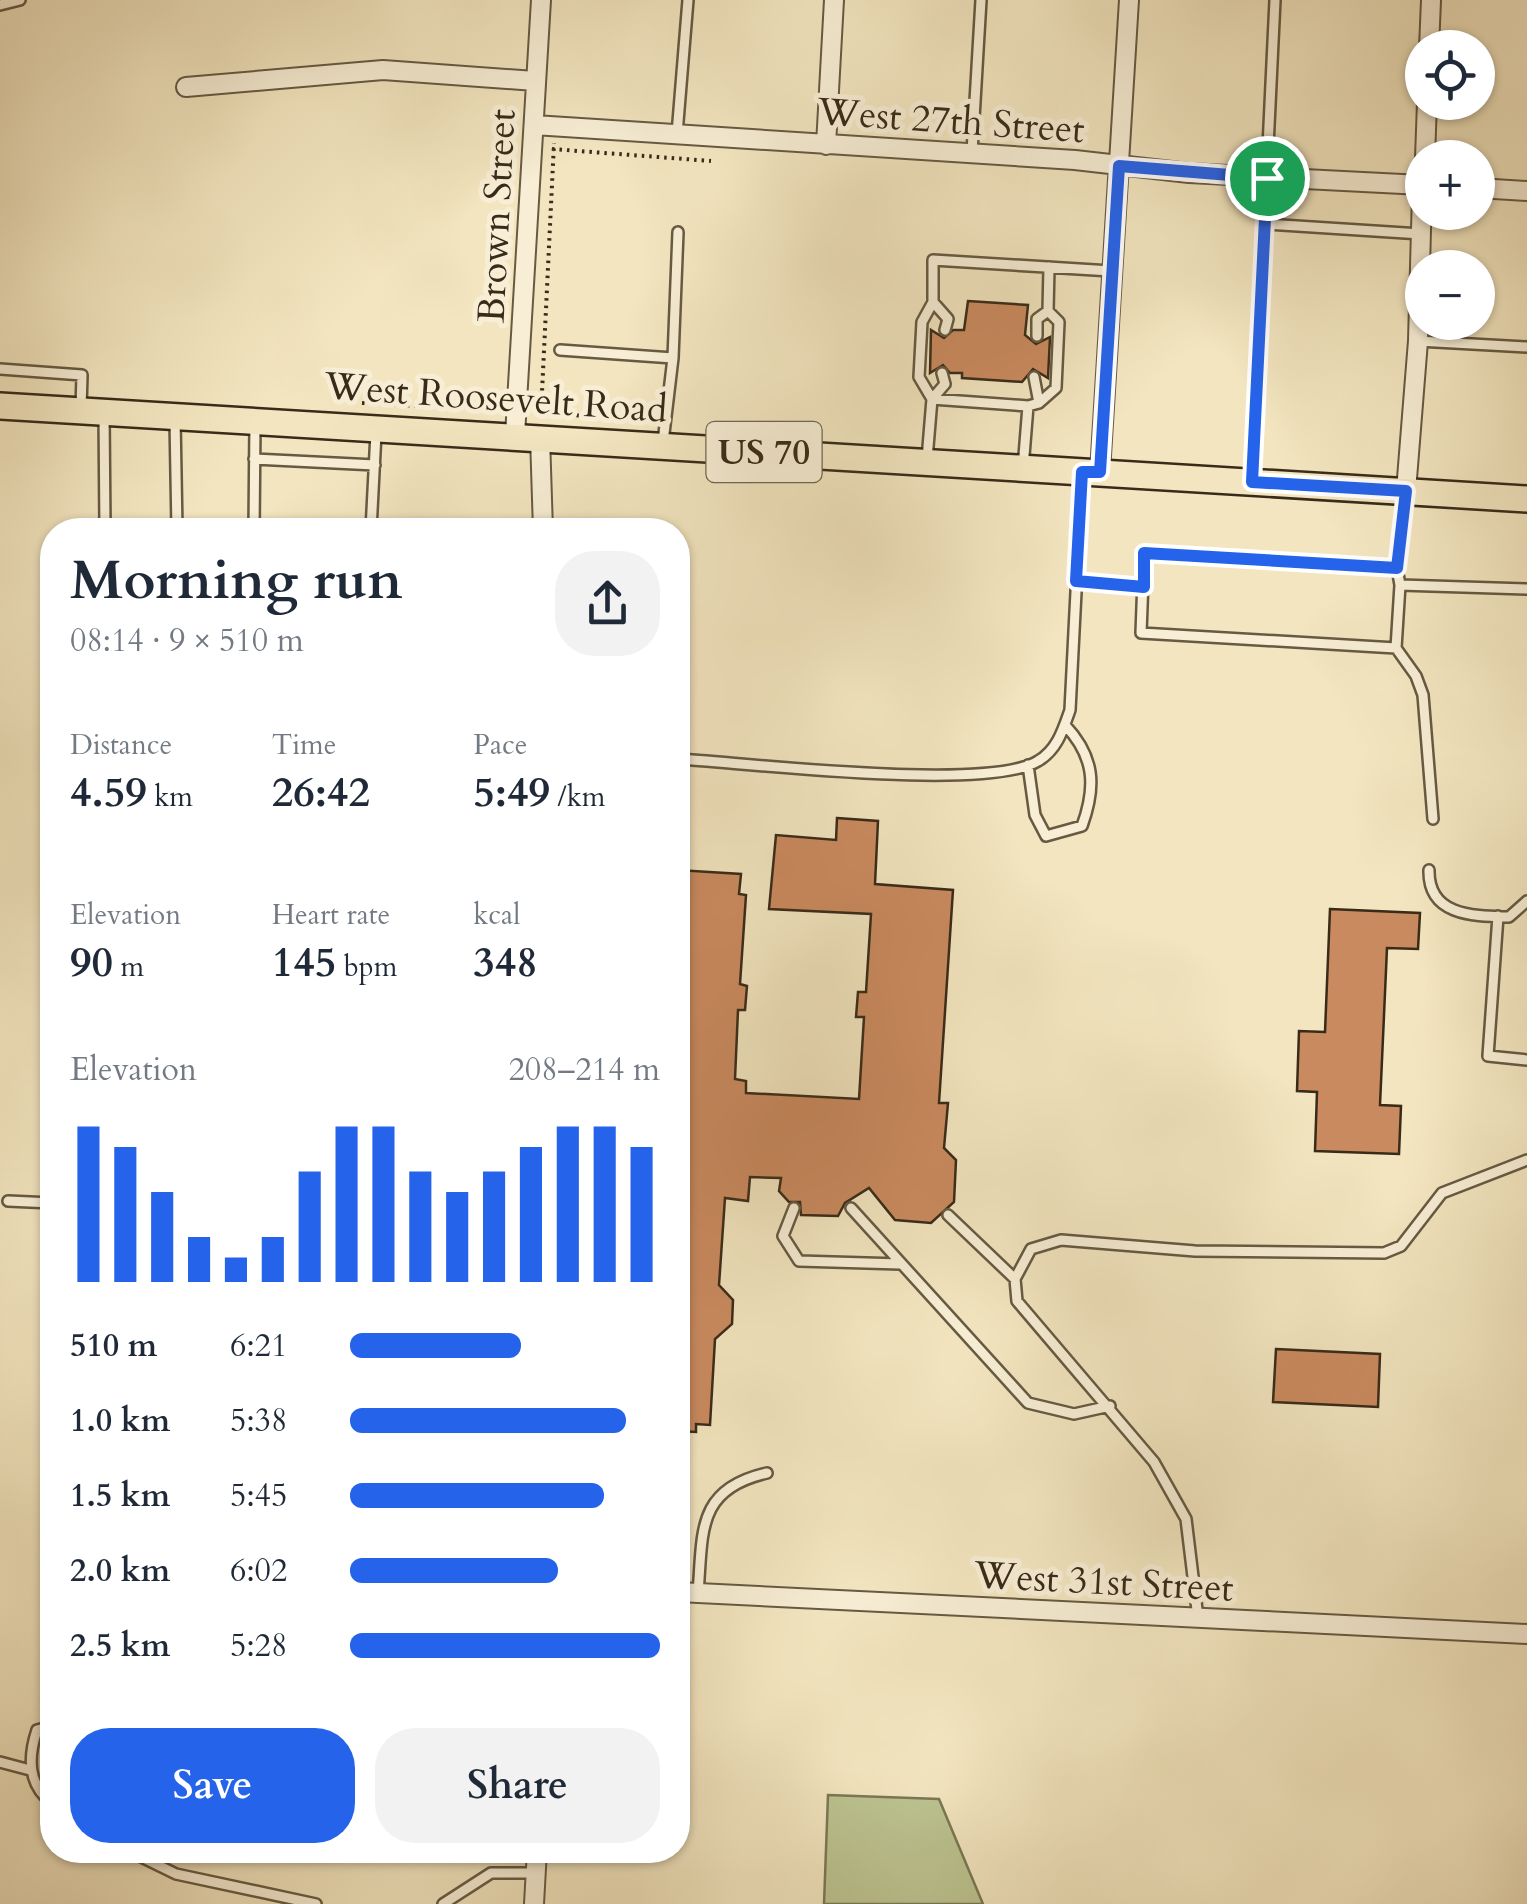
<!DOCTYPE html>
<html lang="en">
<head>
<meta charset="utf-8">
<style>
  :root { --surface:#fff; --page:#f2f2f3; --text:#1f2937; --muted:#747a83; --accent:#2563eb }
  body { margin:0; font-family:Cardo,serif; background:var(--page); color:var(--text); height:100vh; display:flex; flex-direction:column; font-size:38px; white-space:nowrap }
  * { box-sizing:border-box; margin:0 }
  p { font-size:32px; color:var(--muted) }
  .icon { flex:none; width:55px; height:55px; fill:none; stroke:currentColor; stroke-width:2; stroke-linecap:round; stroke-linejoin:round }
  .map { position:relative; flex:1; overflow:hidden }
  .panel { position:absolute; left:40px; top:518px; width:650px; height:1345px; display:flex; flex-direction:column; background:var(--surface); border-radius:40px; box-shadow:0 2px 8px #0004 }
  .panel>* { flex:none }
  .controls { position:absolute; left:1405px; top:30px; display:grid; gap:20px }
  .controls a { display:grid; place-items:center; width:90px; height:90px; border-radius:50%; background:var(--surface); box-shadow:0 2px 8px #0004; font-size:50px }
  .pin { position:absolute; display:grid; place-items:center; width:85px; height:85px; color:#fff; margin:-42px; border:5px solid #fff; border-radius:50%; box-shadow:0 2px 10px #0007 }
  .round { display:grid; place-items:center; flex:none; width:105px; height:105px; border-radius:40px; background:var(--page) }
  .summary { display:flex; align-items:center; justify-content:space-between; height:170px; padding:0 30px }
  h1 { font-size:55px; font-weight:700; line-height:75px }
  .figures { display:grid; grid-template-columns:repeat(3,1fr); gap:15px; height:170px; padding:10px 30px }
  .figures div { display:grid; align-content:center }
  .figures b { font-size:42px; font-weight:700 }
  .figures small { font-size:28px; font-weight:400 }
  .figures p { font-size:28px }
  .chart { height:280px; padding:20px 30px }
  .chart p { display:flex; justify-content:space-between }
  .chart svg { width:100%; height:180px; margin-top:10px; stroke:var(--accent); stroke-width:6 }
  .button { display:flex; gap:20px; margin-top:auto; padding:20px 30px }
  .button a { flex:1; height:115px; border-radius:40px; background:var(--accent); color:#fff; font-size:40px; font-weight:700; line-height:115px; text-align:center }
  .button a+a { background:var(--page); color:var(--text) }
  ul { padding:0 30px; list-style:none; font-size:32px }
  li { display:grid; grid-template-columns:160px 120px 1fr; align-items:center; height:75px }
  li i { height:25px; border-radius:12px; background:var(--accent) }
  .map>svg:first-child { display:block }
</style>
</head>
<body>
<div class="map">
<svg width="1527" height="1904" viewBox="0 0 1527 1904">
  <rect width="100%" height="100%" fill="#f2e5bf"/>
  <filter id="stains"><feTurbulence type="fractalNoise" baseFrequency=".002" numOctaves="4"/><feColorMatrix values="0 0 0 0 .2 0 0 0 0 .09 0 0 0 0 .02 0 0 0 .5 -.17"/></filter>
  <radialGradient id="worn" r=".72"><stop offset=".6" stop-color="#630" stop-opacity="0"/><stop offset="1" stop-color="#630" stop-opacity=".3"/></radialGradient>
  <path fill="#bcc491" stroke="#7a7855" stroke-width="2.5" d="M828 1795 939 1799 983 1904H824Z"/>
  <path fill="#ca8a5f" stroke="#382b19" stroke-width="2.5" d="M968 301 1028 305 1025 335 1036 344 1050 337 1048 378 1033 369 1022 382 962 378V373H950L943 365 930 373 931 330 944 338 953 330H964Z
    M837 818 878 821 875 884 953 890 939 1103H948L944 1148 956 1160 954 1202 931 1223 895 1220 869 1188 845 1203 838 1216 801 1215 800 1202H789L779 1191 781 1178 750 1177 748 1201 725 1198 719 1285 733 1300 732 1324 715 1339 710 1425 696 1424V1432L678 1431V870L741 874 739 894 746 895 740 984 747 986 745 1010H738L735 1079 746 1081V1093L859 1099 864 1017H856L858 992H866L871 914 769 909 776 835 836 840Z
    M1330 909 1420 913 1418 949 1387 948 1380 1105 1401 1106 1399 1154 1315 1151 1317 1092 1297 1091 1299 1031 1325 1032Z
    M1276 1349 1380 1354 1378 1407 1273 1402Z"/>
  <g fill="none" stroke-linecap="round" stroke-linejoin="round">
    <defs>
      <path id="lane" d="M0 5 20 0
        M677 134 688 0
        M972 152 981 0
        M1265 224 1421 234
        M1049 267 1048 311 1059 322 1056 388 1039 403 1028 406 932 399 919 377 922 322 933 302V260L1111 271
        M933 302 948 319 945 330
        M1037 336V319L1048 311
        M1418 341 1527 347
        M560 350 673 358
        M0 369 82 375 81 408
        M1034 377 1039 403
        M104 413 105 530
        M175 419 177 530
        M663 442 673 358 678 232
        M254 459 375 465
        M927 459 932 399 945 384 942 373
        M1023 468 1028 406
        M1252 482 1275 0
        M254 530 255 423
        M371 530 376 433
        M1144 553 1397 568 1400 585 1396 648 1141 633Z
        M1397 568 1406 496
        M1076 581 1144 587
        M1400 585 1527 589
        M1396 648 1416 676 1423 695 1433 819
        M678 759C748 763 988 792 1038 761 1057 750 1063 730 1070 710L1082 474
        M1028 765 1035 815 1046 836 1082 826C1097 785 1094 756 1065 725
        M1429 870C1428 916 1473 916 1509 917L1527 901
        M1498 916 1488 1056 1527 1060
        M8 1201 52 1203
        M794 1208 783 1236 799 1261 900 1264
        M851 1208 1028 1403 1074 1414 1110 1406
        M948 1215 1015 1279 1031 1249 1061 1240 1195 1251 1384 1253 1401 1246 1442 1193 1527 1160
        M1015 1279 1017 1301 1154 1462 1186 1519 1198 1618
        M698 1593C703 1532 696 1489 767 1473
        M52 1726 37 1730C28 1757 27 1784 52 1803
        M0 1762 30 1770
        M127 1850 176 1874 316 1904
        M443 1904 491 1873H535"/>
      <path id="street" d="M1429 48 1431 0
        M186 87 383 70 535 81
        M534 125 1075 160 1189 173 1422 185
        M826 145 834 0
        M1425 158 1427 102
        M1478 188 1527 191
        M515 435 541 0
        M540 437 543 530
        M1100 472 1129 0
        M1406 491 1418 341 1422 193
        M52 1385V1457
        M678 1592 1527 1634
        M534 1904 537 1850"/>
      <path id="primary" d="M0 406 1527 499"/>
    </defs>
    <use href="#lane" stroke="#665a42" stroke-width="14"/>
    <use href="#street" stroke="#665a42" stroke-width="22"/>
    <use href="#primary" stroke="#382b19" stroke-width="30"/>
    <path stroke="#382b19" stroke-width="4" stroke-dasharray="2.5 5" stroke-linecap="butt" d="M552 149 711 161
      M362 403 499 410
      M539 413 654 420
      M541 413 554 143"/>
    <use href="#lane" stroke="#f7eed5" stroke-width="9"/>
    <use href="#street" stroke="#f7eed5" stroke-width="18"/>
    <use href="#primary" stroke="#f2e5bf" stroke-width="25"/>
  </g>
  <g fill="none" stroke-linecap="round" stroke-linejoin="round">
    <defs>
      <path id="route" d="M1119 166 1267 178 1252 482 1406 491 1397 568 1144 553V587L1076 581 1082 472H1100Z"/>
    </defs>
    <use href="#route" stroke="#fff" stroke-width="20"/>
    <use href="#route" stroke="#2563eb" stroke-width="12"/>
  </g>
  <g text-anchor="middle" stroke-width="10" stroke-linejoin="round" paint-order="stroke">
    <rect fill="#f7eed5" stroke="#716651" stroke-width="2.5" x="706.5" y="422" width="115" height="60" rx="8"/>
    <g font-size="35" font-weight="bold" fill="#382b19">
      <text x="764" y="464">US 70</text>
    </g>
    <g font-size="38" fill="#382b19" stroke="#f7eed5">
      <text transform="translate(951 120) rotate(4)" y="13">West 27th Street</text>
      <text transform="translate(496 216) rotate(-87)" y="13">Brown Street</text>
      <text transform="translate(496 397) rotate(4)" y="13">West Roosevelt Road</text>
      <text transform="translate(1104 1581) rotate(3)" y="13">West 31st Street</text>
    </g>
  </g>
  <rect width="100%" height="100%" filter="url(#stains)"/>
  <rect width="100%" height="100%" fill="url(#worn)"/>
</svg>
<div class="controls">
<a><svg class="icon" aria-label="locate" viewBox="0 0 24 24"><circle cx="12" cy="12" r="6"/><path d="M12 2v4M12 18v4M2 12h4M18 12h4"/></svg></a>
<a>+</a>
<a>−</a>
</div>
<div class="pin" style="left:1267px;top:178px;background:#1e9e55"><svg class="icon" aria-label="arrive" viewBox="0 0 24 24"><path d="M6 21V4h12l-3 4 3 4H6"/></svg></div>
<section class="panel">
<div class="summary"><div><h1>Morning run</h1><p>08:14 · 9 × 510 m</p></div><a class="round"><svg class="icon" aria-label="share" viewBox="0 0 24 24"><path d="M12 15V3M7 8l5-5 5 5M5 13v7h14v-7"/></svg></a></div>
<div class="figures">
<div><p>Distance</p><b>4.59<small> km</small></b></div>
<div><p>Time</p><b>26:42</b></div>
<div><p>Pace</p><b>5:49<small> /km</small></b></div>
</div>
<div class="figures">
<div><p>Elevation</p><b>90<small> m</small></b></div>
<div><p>Heart rate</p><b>145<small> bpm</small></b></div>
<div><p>kcal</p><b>348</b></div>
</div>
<div class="chart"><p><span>Elevation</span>208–214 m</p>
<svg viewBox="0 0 160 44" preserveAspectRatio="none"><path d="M5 44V6M15 44V11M25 44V22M35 44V33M45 44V38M55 44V33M65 44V17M75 44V6M85 44V6M95 44V17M105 44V22M115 44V17M125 44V11M135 44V6M145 44V6M155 44V11"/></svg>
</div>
<ul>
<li><b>510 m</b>6:21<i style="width:55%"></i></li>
<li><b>1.0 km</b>5:38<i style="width:89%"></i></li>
<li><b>1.5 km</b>5:45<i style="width:82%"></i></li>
<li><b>2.0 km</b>6:02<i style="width:67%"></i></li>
<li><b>2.5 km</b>5:28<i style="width:100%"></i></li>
</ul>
<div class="button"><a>Save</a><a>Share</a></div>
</section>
</div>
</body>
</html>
